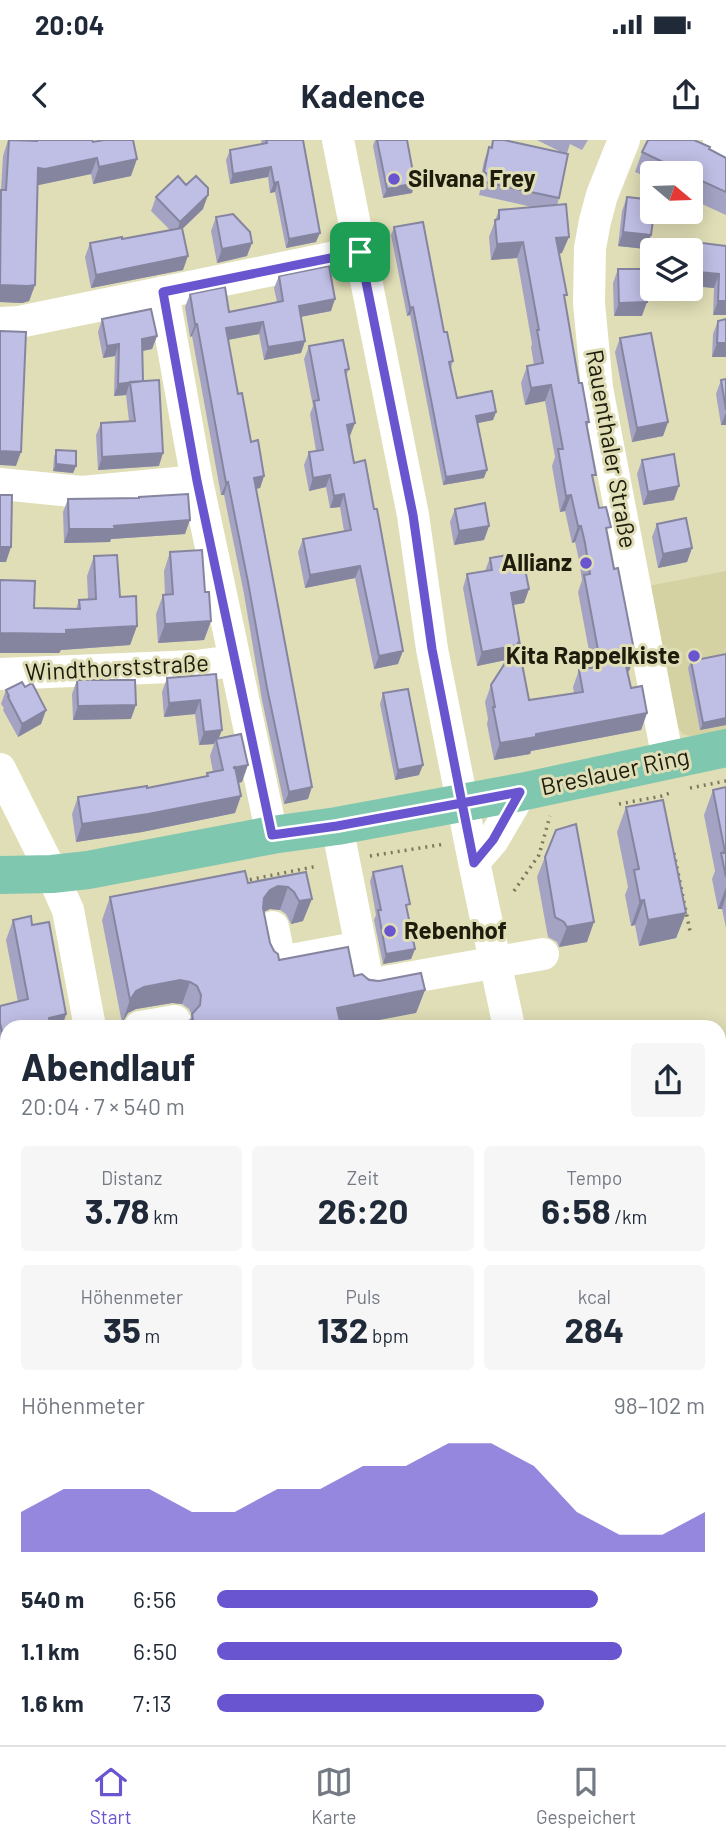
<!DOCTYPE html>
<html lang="de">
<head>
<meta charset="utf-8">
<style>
  :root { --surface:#fff; --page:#f6f6f7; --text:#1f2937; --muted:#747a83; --line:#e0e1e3; --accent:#6855cf }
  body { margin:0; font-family:Barlow,sans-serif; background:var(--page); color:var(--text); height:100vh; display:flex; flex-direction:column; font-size:26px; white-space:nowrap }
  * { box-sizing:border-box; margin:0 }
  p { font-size:23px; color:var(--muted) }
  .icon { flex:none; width:38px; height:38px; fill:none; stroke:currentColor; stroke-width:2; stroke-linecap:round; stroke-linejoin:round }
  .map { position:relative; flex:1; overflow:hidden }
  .drawer { position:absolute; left:0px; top:880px; width:726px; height:726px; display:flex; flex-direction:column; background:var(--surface); border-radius:21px 21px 0 0; box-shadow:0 4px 18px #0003 }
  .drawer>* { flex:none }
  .needle { width:46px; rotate:109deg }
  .buttons { position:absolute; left:640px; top:21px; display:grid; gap:14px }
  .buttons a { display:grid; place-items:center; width:63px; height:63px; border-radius:7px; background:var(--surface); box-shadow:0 4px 18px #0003; font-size:35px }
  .pin { position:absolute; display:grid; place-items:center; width:60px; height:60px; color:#fff; margin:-30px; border-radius:14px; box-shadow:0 4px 10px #0006 }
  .round { display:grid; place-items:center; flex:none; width:74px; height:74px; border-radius:7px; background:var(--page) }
  .summary { display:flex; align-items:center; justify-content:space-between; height:119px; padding:0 21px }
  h1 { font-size:38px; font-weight:700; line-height:52px }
  .stats { display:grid; grid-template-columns:repeat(3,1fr); gap:10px; height:119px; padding:7px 21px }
  .stats div { display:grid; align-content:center; border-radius:7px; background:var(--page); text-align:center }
  .stats b { font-size:35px; font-weight:700 }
  .stats small { font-size:19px; font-weight:400 }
  .stats p { font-size:19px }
  .chart { height:196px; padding:14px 21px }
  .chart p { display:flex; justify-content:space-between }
  .chart svg { width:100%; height:126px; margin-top:7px; fill:var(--accent); opacity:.7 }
  ul { padding:0 21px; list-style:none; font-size:23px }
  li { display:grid; grid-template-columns:112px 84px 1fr; align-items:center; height:52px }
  li i { height:18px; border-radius:9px; background:var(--accent) }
  .status { display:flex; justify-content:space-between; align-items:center; height:49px; padding:0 35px; background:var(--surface); direction:ltr }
  .status svg { height:19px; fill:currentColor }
  header { display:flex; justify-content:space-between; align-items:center; height:91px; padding:0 21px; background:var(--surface); font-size:32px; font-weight:700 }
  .tab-bar { display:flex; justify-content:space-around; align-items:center; height:98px; border-top:2px solid var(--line); background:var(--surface); font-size:19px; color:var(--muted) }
  .tab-bar a { display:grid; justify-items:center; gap:4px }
  .tab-bar .active { color:var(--accent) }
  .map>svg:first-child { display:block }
</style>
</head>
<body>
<div class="status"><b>20:04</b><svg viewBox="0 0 49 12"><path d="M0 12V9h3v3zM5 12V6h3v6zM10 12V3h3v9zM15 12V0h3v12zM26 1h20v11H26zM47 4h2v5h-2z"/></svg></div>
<header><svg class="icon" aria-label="back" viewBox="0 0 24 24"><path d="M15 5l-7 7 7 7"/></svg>Kadence<svg class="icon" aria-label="share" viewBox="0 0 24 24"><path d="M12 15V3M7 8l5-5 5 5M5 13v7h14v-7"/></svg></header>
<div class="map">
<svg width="726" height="1605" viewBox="0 0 726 1605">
  <rect width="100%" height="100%" fill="#e0deb6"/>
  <path fill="#d4d2a2" d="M726 431V590L691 596 683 594 676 585 648 446Z
    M244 1600H623L624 1605H245Z"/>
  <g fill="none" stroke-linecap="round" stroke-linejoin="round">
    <path stroke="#7a795e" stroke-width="3.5" stroke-dasharray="2 5" stroke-linecap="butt" d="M690 648 726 641
      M619 664 662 656 672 652
      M674 713 690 791
      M370 716 445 704
      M243 741 318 726
      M514 751 539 715 550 676
      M0 1309 7 1308"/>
    <path stroke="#fff" stroke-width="32" d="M338 0 413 375 432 509 474 722 509 887
      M624 0 602 55 595 81 590 108 589 163 597 248 668 620
      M719 0 726 4
      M163 152 197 341 272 695
      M0 183 19 182 360 112
      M0 344 82 352 197 341
      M0 534 195 526 234 521
      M0 629 47 723 68 770 90 887
      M337 686 361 807
      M474 722 493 700 521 652
      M273 787 280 822 361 807 368 845 543 814
      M140 887 175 881
      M0 940 7 939
      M0 1063 7 1062
      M719 1382H726
      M0 1486 7 1485
      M0 1582 7 1581
      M227 1600 228 1605
      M651 1600 652 1605"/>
    <path stroke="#80c7b0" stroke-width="38" d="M0 735 52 734 88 730 272 695 337 686 521 652 726 608"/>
  </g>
  <path fill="#a4a3c4" d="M8 0H92L93 2 131 36 93 44 91 34 38 45 35 145 29 161 22 163 0 162V52L1 50 3 16Z
    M261 0H303L316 102 286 108 275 52 270 53 268 37 230 44 226 20 230 10 262 4Z
    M375 0H407L412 53 383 58 373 6Z
    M493 0 561 12 537 0H588L582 10 570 4 567 13 559 58 557 65 562 113 559 114 565 160 579 243 589 282 587 287 593 342 599 368 608 396 614 429 635 515 629 531 627 532 631 548 647 573 641 590 531 611 530 614 494 620 487 584 488 579 485 562 491 545 507 520 477 526 463 448 467 434 485 431 490 418 510 426 529 449 524 463 513 465 519 509 529 560 574 553 573 547 579 530 592 527 578 452 582 440 579 420 575 402 572 403 565 371 560 372 552 326 555 317 545 261 525 265 523 255 521 243 527 226 534 225 531 207 532 204 517 118 491 120 489 97 499 70 532 67 479 55 481 46H479L484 21 489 7 490 8Z
    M709 9 726 18V75L691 59V33H653V40L635 32 642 12Z
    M156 57 203 69 182 89 183 130 91 148 85 117 90 103 122 99 170 90 151 71Z
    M627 57 646 109 618 106 622 71Z
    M216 77 247 116 217 123 211 91Z
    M394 87 444 192 453 221 451 228 457 258 496 272 493 280 478 283 484 338 443 345 410 175 407 176 391 95Z
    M702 103 726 106V175H713L714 148 693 146 697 117Z
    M618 129 642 176H614L613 143Z
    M279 136 331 171 301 177 305 201 301 213 264 220 259 194 228 200 238 254 251 302 264 336 260 348 256 349 308 659 284 664 262 560 244 454 224 355H221L192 196 190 197 185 167 190 154 229 172 277 162 274 148Z
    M102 179 157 196 152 209 142 211 143 241 159 326 98 330 96 295 101 283 129 281 126 255 114 256 115 216 103 218 98 192Z
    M726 179V217H712L713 194 718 181Z
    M620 198 668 282 663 296 632 302 615 212Z
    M309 206 349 229 346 236 349 296 398 524 374 529 355 438 305 448 298 412 303 399 344 391 340 367 330 368 326 347 309 351 304 325 309 312 316 311 310 274 313 266 304 219Z
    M726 239V285H721L716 254 721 240Z
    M56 310 76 326 73 333 53 331 54 317Z
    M642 320 674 360 643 365 637 334Z
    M68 359 185 394 111 399 110 402 64 403 63 372Z
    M455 369 489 386 484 400 454 405 450 382Z
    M657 384 692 408 687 422 658 428 652 397Z
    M170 412 211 481 204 500 158 503 156 474 163 455H165L164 431Z
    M94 416 120 457 137 486 130 505 61 510 59 513 34 468 76 469 79 460 88 459 87 436Z
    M691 521 726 585 700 590 688 528Z
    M216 534 219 598 242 642 238 643 235 673 142 692 76 702 72 674 78 657 147 648 206 636 207 633 213 632 210 616 214 604 199 605 195 574 164 577 162 552 167 538Z
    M77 540 131 579 73 580 72 554Z
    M25 547 46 570 41 584 18 597 3 570 4 568 1 564 6 550Z
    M383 553 419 635 395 640 380 564Z
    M726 647V788L722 769H718L712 739 715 731 704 675 713 650Z
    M626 667 686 773 676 798 639 806 635 785 631 786 625 755 628 747 617 692Z
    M545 717 587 802 559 807 557 802 548 797 537 737Z
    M306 732 303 781 291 784 286 774 280 770 270 769 264 772 270 803 279 820 425 850 416 873 189 881 192 875 189 869 182 864 172 863 136 869 128 873 122 883 102 780 110 757 248 743Z
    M373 732 407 772 415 809 411 819 383 824 374 780 376 775 370 741Z
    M13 780 32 785 66 874 62 887H7V918L0 920V866L18 862 6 800Z
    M726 954V981L723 964Z
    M157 1600H202L204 1605H158Z
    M276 1600H376L345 1605H277Z"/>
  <path fill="#8685a0" d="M97 18 91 34 39 45H32L38 28Z
    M137 19 131 36 93 44 99 27Z
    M271 27 268 37 230 44 233 34Z
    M278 42 275 52 270 53 274 43Z
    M415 43 412 53 383 58 387 49Z
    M208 55 203 69 175 96 180 82Z
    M623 92 651 95 646 109 618 106Z
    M320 93 316 102 286 108 289 99Z
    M569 97 562 113 550 115 556 98Z
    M523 102 517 118 491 120 497 104Z
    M252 103 247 116 217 123 222 109Z
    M188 116 183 130 91 148 96 135Z
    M698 132 719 134 714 148 693 146Z
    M0 145H35L29 161 22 163 0 162Z
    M335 159 331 171 294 178 299 166Z
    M718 161H726V175H713Z
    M647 162 642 176H614L619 163Z
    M413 167 410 175 407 176 410 168Z
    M263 182 259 194 222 201 226 188Z
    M195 184H197L192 196 190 197Z
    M157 196 152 209 137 212 142 199Z
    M305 201 301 213 264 220 268 207Z
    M717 203H726V217H712Z
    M119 204 115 216 103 218 107 206Z
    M130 242 126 255 114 256 118 244Z
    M551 245 545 261 525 265 531 248Z
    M496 272 493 280 473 284 476 276Z
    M726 272V285H721Z
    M668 282 663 296 632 302 637 288Z
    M355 283 350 296 342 297 347 285Z
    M0 311 21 312 16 326 0 325Z
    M163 313 159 326 98 330 102 317Z
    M56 324 76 326 73 333 53 331Z
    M487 330 484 338 443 345 446 337Z
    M330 335 326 347 309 351 313 338Z
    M264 336 260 348 249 350 254 338Z
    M228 342 224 355H221L226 343Z
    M679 346 674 360 643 365 648 352Z
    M344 354 340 367 330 368 334 356Z
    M571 355 565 371 560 372 566 356Z
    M190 380 185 394 111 399 110 402 64 403 69 389Z
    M489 386 484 400 454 405 459 391Z
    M578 386H581L575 402 572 403Z
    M0 407H11L6 422H0Z
    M692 408 687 422 658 428 663 414Z
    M360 426 355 438 305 448 310 435Z
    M529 449 524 463 506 466 511 453Z
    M211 481 204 500 158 503 165 484Z
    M137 486 130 505 61 510 59 513H0V493Z
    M520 505 515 518 477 526 482 512Z
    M403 511 398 524 374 529 379 516Z
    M635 515 629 531 618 534 624 517Z
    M200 560 195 574 164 577 169 563Z
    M136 565 131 579 73 580 78 566Z
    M46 570 41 584 18 597 22 584Z
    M647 573 641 590 531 611 530 614 494 620 500 603 536 594Z
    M726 578V585L700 590 703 583Z
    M222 590 217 603 216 599 214 604 199 605 204 592Z
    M248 625 242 642 227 645 233 628Z
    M423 625 419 635 395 640 398 630Z
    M312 647 308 659 284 664 289 652Z
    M241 656 235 673 142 692 76 702 82 684Z
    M278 746 288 747 280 770 270 769 261 773 264 758 270 750Z
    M726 747V756L722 769H718Z
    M312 759 303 781 291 784 299 761Z
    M644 760 635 785 631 786 640 761Z
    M686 773 676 798 639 806 648 780Z
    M594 782 587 802 559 807 567 787Z
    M415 809 411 819 383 824 386 814Z
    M180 840 190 842 182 864 172 863 136 869 128 873 122 883 130 860 136 851 144 847Z
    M425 850 416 873 343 887H330L337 868Z
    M66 874 62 887H45L49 878Z
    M7 900V918L0 920V911L4 901Z
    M7 1185V1198L0 1199V1187Z
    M7 1279V1294L0 1295V1280Z
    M726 1337V1355L719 1356V1338Z
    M726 1541V1560L719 1561V1543Z
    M7 1549V1563L0 1564V1550Z
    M135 1600 133 1605H123L125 1601Z
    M285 1600H305L303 1605H283Z
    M336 1600H376L345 1605H334Z"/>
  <path fill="#bfbee4" stroke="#8685a0" stroke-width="2" d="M9 0 37 1V0H92L93 2 104 0H133L137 19 99 27 97 18 45 29 38 28 35 145 28 146 0 145 1 50H6Z
    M266 0H303L320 93 289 99 278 42 274 43 271 27 233 34 230 10 267 3Z
    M377 0H407L415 43 387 49Z
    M493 0H504L568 14 559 58 484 42 486 33 484 32 489 7 492 8Z
    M648 0H694L710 7 709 9 726 18V52L691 36V33H686L642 12Z
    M178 36 186 45 196 36 208 48V55L180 82 156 57Z
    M627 57 653 60V72H654L651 95 623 92Z
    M566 64 569 97 556 98 567 155H564L579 243H582L589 282H586L596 335H592L599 368 606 367 611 387 606 388 614 429 618 428 635 515 624 517 631 548 642 546 647 573 536 594V597L500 603 493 567H495L491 545 518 503 529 560 583 552 579 530 601 526 584 435 590 434 585 403 581 386H578L571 355 566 356 558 309H563L551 245 531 248 529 238 527 226 543 223 537 190H539L523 102 497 104 495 80 499 79V70Z
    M233 74 250 92 252 103 222 109 216 77Z
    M423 82 444 192H447L453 221 449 222 457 258 492 251 496 272 476 276 487 330 446 337 413 167 410 168 394 87Z
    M182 88 188 116 96 135 90 103 122 97V99Z
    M702 103 726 106V161H718L719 134 698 132Z
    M329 126 335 159 299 166 305 201 268 207 263 182 226 188 238 254 242 253 251 302 258 300 264 336 254 338 312 647 289 652 267 548 248 442 228 342 226 343 197 184H195L190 154 225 147 229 172 283 161 279 136Z
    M618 129H647V162L619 163Z
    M151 169 157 196 142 199 143 241 118 244 119 204 107 206 102 179Z
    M726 179V203H717L718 181Z
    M0 191 26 192 21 312 0 311Z
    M651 193 668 282 637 288 620 198Z
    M343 200 349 229 345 230 355 283 347 285 354 323 365 320 374 369H377L403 511 379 516 360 426 310 435 303 399 351 390 344 354 334 356 330 335 313 338 309 312 323 310 314 261 319 260 309 206Z
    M726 239V270L721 240Z
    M159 240 163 313 102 317 101 283 135 281 130 242Z
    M56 310 76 311V326L56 324Z
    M674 314 679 346 648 352 642 320Z
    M188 354 190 380 114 386 115 389H69L68 359 139 358V357Z
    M0 355H12L11 407H0Z
    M485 363 489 386 459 391 455 369Z
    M686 378 692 408 663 414 657 384Z
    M202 410 205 452H209L211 481 165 484 163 455 173 454 170 412Z
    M117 415 120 457 136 456 137 486 66 490V494L0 493V440L35 441 34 468 80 469 79 460 96 459 94 416Z
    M508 415 510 426 524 424 529 449 511 453 520 505H518V503L517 505 482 512 467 434 492 430 490 418Z
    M726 514V578L703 583 691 521Z
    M216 534 222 590 204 592 200 560 169 563 167 538Z
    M77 540H135L136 565 78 566Z
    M22 542 25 547 32 543 46 570 22 584 8 557 9 556 6 550Z
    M408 549 423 625 398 630 383 553Z
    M241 594 248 625 233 628 235 627 241 656 148 674 82 684 78 657 147 646V648L208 636 207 633 223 630 216 599Z
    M726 647V737L721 713 725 712 713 650Z
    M663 660 686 773 648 780 644 760 640 761 634 730 639 729 626 667Z
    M576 684 594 782 567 787 564 782 555 777 545 717 556 690Z
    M402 726 410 764 406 765 415 809 386 814 378 770H381L373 732Z
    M245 731 248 743 306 732 312 759 299 761 294 752 288 747 278 746 270 750 264 758 263 768 270 803 274 811 278 814 279 820 348 807 354 836 362 834 369 840 379 841 421 833 425 850 337 868 341 886 336 887H156L193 880 192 874 200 865 201 855 197 846 190 842 180 840 144 847 136 851 130 860 110 757Z
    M31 776 32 785 49 782 66 874 49 878 50 887H7V900L4 901 0 883V866L28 859 13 780Z
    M0 1075 7 1111V1185L0 1187Z
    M726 1139V1337L719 1338V1296L720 1295 719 1290V1140Z
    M7 1229V1279L0 1280V1231Z
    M726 1394V1541L719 1543V1395Z
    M7 1517V1549L0 1550V1519Z
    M33 1600H132L125 1601V1605H5Z
    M165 1600H202L204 1605H166Z
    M309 1600H342L343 1605H310Z"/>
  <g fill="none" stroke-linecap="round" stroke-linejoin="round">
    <defs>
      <path id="route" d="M360 112 163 152 197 341 272 695 337 686 462 663 474 723 493 700 520 652 462 663 432 509 413 375 360 112"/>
    </defs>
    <use href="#route" stroke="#fff" stroke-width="14"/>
    <use href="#route" stroke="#6855cf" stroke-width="9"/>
  </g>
  <g fill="#6855cf" stroke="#e0deb6" stroke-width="2.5">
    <circle cx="394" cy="39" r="7"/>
    <circle cx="586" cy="423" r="7"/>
    <circle cx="694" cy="516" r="7"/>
    <circle cx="390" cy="791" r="7"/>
  </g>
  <g text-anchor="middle" stroke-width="6" stroke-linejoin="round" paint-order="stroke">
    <g font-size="24" font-weight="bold" fill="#1d1c0d" stroke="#e0deb6" text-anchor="start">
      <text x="408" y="47">Silvana Frey</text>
      <text x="572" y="431" text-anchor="end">Allianz</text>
      <text x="680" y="524" text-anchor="end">Kita Rappelkiste</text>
      <text x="404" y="799">Rebenhof</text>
    </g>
    <g font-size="24" fill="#1d1c0d" stroke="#e0deb6">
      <text transform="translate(611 309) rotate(80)" y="8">Rauenthaler Straße</text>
      <text transform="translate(117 528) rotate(-3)" y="8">Windthorststraße</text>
      <text transform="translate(615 632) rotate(-12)" y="8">Breslauer Ring</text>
    </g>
  </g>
</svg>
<div class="buttons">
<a><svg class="needle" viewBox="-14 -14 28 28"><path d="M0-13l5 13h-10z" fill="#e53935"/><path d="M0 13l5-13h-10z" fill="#747a83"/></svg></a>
<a><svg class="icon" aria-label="layers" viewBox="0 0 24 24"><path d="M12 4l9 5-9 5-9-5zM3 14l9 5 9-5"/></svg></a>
</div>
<div class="pin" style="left:360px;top:112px;background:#1e9e55"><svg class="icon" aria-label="arrive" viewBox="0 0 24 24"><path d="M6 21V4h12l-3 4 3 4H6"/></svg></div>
<section class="drawer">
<div class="summary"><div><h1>Abendlauf</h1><p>20:04 · 7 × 540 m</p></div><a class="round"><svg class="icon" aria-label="share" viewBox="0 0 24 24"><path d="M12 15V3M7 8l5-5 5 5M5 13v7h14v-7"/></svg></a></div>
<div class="stats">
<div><p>Distanz</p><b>3.78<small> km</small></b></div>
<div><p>Zeit</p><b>26:20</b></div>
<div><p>Tempo</p><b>6:58<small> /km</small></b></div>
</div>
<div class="stats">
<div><p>Höhenmeter</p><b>35<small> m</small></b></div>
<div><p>Puls</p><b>132<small> bpm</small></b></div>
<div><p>kcal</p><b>284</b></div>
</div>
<div class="chart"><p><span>Höhenmeter</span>98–102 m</p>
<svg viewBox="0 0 160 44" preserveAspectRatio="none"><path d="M0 44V30L10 22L20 22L30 22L40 30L50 30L60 22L70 22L80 14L90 14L100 6L110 6L120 14L130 30L140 38L150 38L160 30V44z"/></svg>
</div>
<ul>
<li><b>540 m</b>6:56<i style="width:78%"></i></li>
<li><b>1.1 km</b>6:50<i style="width:83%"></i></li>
<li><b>1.6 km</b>7:13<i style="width:67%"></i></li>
</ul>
</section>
</div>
<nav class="tab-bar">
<a class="active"><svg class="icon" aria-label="home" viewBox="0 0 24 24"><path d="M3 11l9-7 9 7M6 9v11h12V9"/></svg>Start</a>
<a><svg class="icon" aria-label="map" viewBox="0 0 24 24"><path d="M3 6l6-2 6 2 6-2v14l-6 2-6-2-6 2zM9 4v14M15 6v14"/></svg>Karte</a>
<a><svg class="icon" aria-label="saved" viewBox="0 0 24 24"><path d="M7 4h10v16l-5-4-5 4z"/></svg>Gespeichert</a>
</nav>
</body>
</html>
